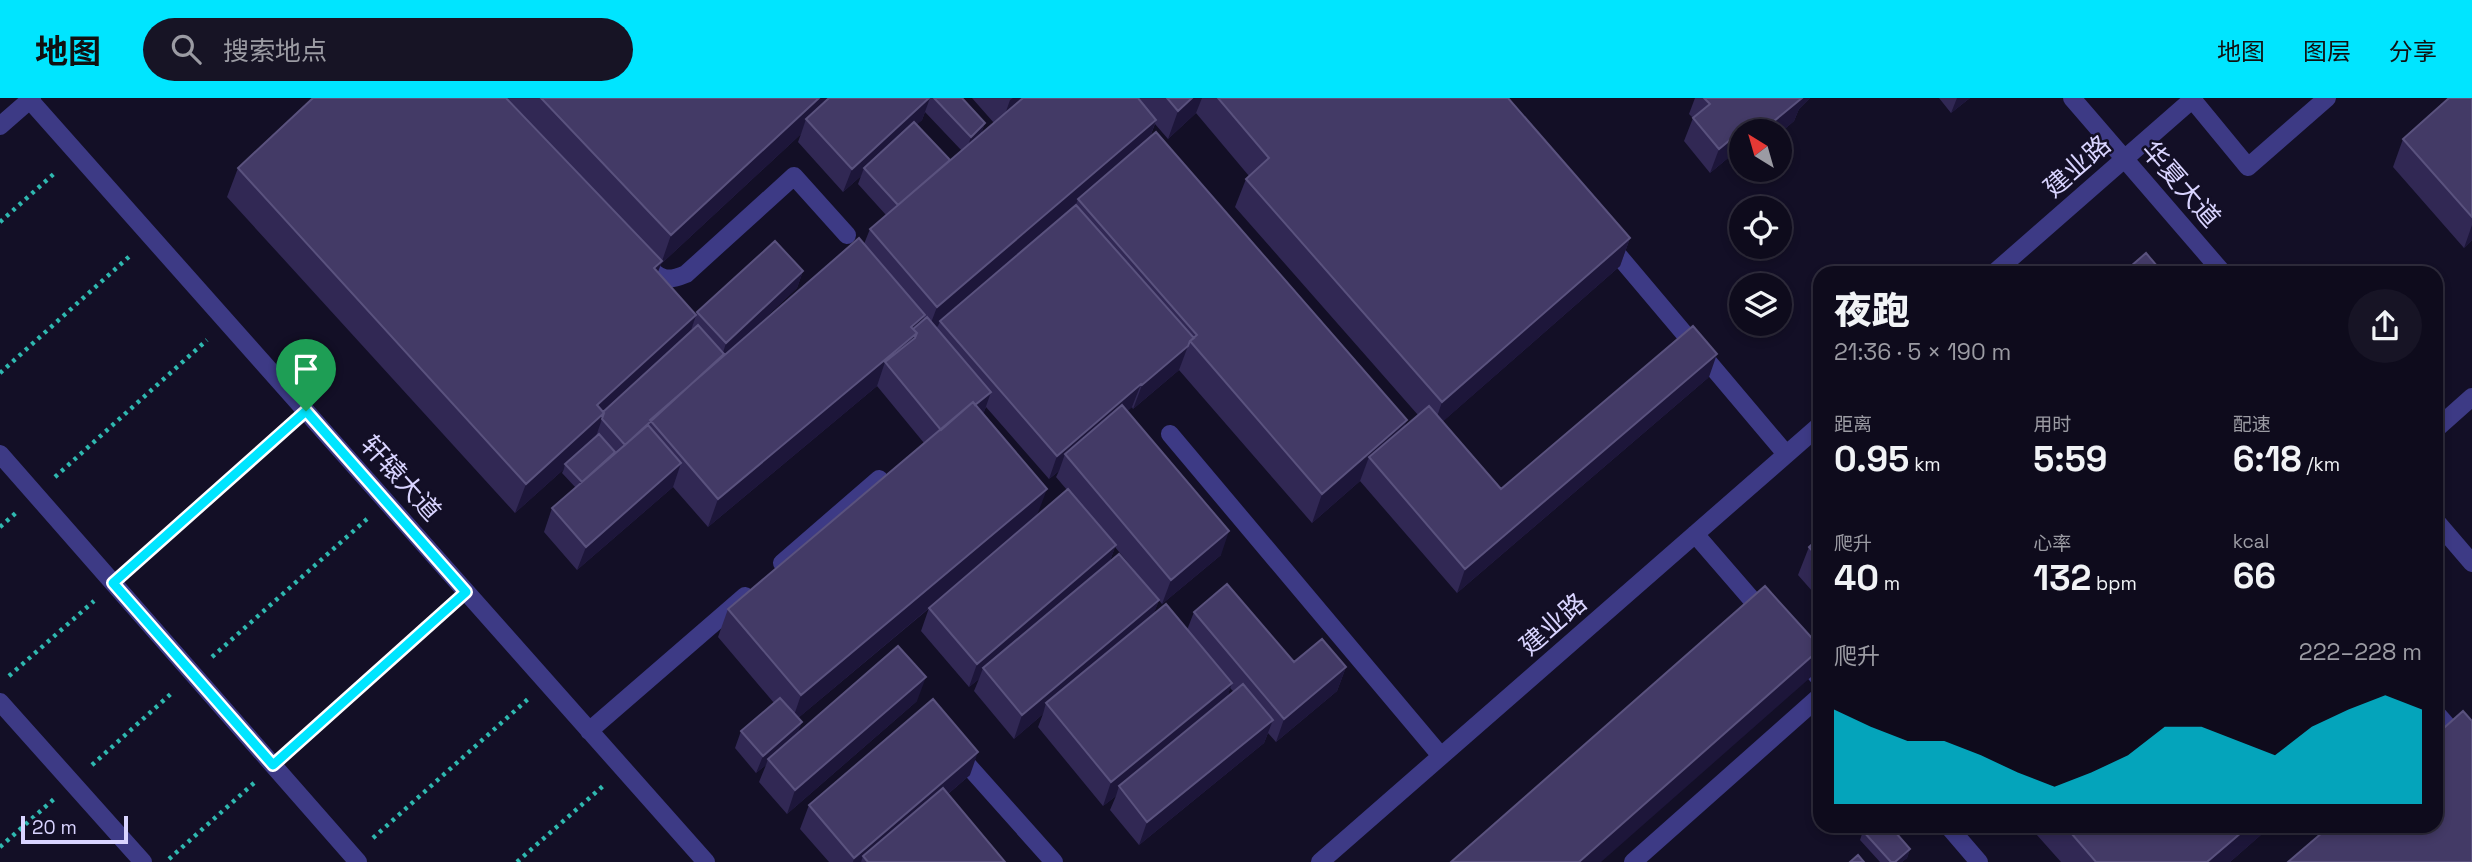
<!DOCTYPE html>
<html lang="zh">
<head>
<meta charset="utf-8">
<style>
  :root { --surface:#0e0b1c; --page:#171425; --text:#f1f3f6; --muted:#9b9ba3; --line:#2e2b3b; --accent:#00e5ff }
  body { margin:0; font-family:"Space Grotesk","Noto Sans SC",sans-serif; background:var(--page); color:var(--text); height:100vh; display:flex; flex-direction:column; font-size:26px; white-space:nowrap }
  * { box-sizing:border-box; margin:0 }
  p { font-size:23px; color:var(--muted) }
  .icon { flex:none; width:38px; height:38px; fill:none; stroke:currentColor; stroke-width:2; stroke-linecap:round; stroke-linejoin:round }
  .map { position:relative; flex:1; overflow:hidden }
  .drawer { position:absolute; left:1813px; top:168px; width:630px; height:567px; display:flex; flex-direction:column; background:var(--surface); border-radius:21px; box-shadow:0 4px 10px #0003,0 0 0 2px var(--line) }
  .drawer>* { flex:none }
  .needle { width:46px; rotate:323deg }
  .fabs { position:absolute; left:1729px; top:21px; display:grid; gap:14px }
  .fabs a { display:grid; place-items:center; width:63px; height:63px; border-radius:50%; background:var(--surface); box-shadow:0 4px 10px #0003,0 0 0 2px var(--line); font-size:35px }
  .scale { position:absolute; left:21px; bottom:18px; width:107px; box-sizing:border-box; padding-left:7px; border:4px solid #d9d4ff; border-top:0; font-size:19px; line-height:24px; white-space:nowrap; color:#d9d4ff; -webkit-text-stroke:5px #130f26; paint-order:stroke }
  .pin { position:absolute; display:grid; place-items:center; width:60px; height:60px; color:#fff; margin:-72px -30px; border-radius:50% 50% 50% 0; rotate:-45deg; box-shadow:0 0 7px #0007 }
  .pin .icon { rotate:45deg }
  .round { display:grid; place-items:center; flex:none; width:74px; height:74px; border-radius:37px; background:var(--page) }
  .overview { display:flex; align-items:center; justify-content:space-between; height:119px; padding:0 21px }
  h1 { font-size:38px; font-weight:800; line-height:52px }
  .figures { display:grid; grid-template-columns:repeat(3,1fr); gap:10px; height:119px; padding:7px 21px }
  .figures div { display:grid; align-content:center }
  .figures b { font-size:35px; font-weight:800 }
  .figures small { font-size:19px; font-weight:400 }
  .figures p { font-size:19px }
  .chart { height:196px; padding:14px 21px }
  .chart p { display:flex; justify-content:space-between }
  .chart svg { width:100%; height:126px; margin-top:7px; fill:var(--accent); opacity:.7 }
  header { display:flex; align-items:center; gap:42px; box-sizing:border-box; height:98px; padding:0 35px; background:var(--accent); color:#111 }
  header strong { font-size:33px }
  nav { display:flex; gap:38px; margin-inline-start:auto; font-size:24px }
  .search { width:490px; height:63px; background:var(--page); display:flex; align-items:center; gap:18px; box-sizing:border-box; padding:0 24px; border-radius:38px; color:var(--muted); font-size:26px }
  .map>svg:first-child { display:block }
</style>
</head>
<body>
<header>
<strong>地图</strong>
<div class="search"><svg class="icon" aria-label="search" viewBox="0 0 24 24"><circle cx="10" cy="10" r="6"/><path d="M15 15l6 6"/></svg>搜索地点</div>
<nav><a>地图</a><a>图层</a><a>分享</a></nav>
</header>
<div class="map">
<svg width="2472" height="764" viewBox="0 0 2472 764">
  <rect width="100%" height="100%" fill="#130f26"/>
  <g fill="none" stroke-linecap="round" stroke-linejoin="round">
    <path stroke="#2fb8b0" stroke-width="4.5" stroke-dasharray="3.5 5" stroke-linecap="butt" d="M0 124 57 73
      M0 275 132 156
      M55 379 207 242
      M0 429 18 413
      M132 469 287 331
      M212 559 367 421
      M9 578 94 503
      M291 651 446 512
      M92 667 174 593
      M373 740 528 601
      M0 749 54 701
      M169 761 254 685
      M517 764 603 688"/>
    <path stroke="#3d3a85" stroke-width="18" d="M28 0 706 764
      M2072 0 2223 175
      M2192 1 2248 69 2327 0
      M0 28 32 0
      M1607 144 1786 356
      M646 167C660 182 667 184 686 176L794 78 847 137
      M1994 175 2194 0
      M2436 331 2472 299
      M1170 336 1441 658
      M0 356 358 764
      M2436 423 2472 465
      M1695 436 1766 518
      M782 465 879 381
      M1798 555 1820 581
      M0 604 143 764
      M2436 615 2472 656
      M589 633 745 498
      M956 654 1054 764
      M1948 728 1979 764
      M1320 764 1820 327
      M1633 764 1820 598"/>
  </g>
  <path fill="#312854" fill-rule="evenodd" d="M313 0H962L985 25 981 36 994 25 972 0H1508L1630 140 1620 168 1442 324 1501 391 1709 279 1457 495 1360 383 1312 425 1179 272 1133 311 1132 309 1127 313 1221 457 1162 506 1115 449 1110 463 1159 502 1153 517 1187 532 1194 514 1294 564 1346 569 1337 593 1276 644 1268 635 1264 645 1139 747 1110 712 1116 698 1103 708 1038 629 1043 616 1014 641 974 593 979 581 969 589 921 533 929 510 944 498 798 620V635L917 603 787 716 759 684 766 667 756 675 735 650 741 633 774 605 718 539 728 511 924 345 877 288 708 429 673 389 577 472 544 434 552 410 576 390 562 375 564 371 515 415 227 99 238 70ZM925 14 962 53 950 62 916 27 922 22ZM1196 15 1249 78 1246 81 1235 109 1418 317 1405 328 1150 39 1155 26 1168 41ZM801 36 798 44 843 94 861 78 858 86 886 117 870 131 864 146 733 250 797 190 803 173 697 214 691 231 692 232 690 235 696 217 658 174 661 166ZM986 309 1049 381 1059 373 1056 379 1067 392 1037 418 983 316ZM1230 590 1234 594 1227 600Z
    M1695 0H1810L1799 11 1794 23 1780 35V33H1741V67L1736 71 1728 60 1710 75 1684 43 1693 20 1689 16Z
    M1939 0H1970L1951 15Z
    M2472 0V142L2464 150 2393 69 2403 41Z
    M1820 439V502L1798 477 1809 449Z
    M970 677 948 696 1005 764H829L800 731 809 707Z
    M2029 728H2271L2230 764H2061Z
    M1863 733 1910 751 1907 760 1902 764H1880L1860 742Z"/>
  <path fill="#1d163a" d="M819 0H840L806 21 801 36 661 166 671 137Z
    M929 0H930L922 22 867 73 864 70 861 78 843 94 852 71Z
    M1013 0H1034L1000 31 1010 2Z
    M1192 0H1202L1196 15 1168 41 1178 13Z
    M1797 0H1810L1799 11 1794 23 1780 35V33H1762Z
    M1957 0H1970L1951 15Z
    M1156 22 1146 50 1078 101 1074 112 940 223 938 228 926 238 937 209Z
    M985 25 979 42 965 56 971 39Z
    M1736 37 1728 60 1710 75 1719 51Z
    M1741 58V67L1736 71Z
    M2472 127V142L2464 150Z
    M1630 140 1620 168 1432 333 1442 304Z
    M662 163 651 192 654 170Z
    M803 173 797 190 723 260 651 323 722 258 726 245Z
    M696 217 686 246 602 321 594 344 565 366 564 371 515 415 526 386 597 307Z
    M925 217 915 245 885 264 877 288 708 429 718 401Z
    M1188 248 1179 272 1133 311 1142 287Z
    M1717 256 1709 279 1457 495 1465 471Z
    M1141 286 1132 309 1070 363 1065 356 1059 373 1049 381 1057 358Z
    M991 294 983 317 943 333Z
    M1407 322 1396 351 1369 359 1360 383 1312 425 1322 396Z
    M650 324 644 340 618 363 625 347Z
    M681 365 673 389 577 472 586 449Z
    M1047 391 1036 420 791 626 801 597Z
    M1229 433 1221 457 1162 506 1171 482Z
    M1116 447 1107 470 983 570 979 581 969 589 977 566Z
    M1159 502 1150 526 1046 605 1043 616 1014 641 1022 617Z
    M1820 551 1811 579 1601 764H1579Z
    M1346 569 1337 593 1276 644 1284 621Z
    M926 579 917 603 787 716 795 692Z
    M1232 585 1224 609 1119 688 1116 698 1103 708 1111 684Z
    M1273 622 1264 645 1139 747 1147 724Z
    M802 624 796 641 768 661 766 667 756 675 763 658Z
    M978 654 970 677 868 764 863 758 861 764H853L854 760Z
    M2249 728H2271L2230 764H2207Z
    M1910 751 1907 760 1902 764H1895Z"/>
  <path fill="#433a66" stroke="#5a527e" stroke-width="2" d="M313 0H506L662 163 654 170 696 217 597 307 604 315 526 386 238 70Z
    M541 0H819L671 137Z
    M829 0H929L852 71 806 21Z
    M934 0H962L985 25 971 39Z
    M1023 0H1138L1156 22 937 209 870 131Z
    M1167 0H1192L1178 13Z
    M1218 0H1508L1630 140 1442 304 1246 81 1269 60Z
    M1704 0H1802L1762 33H1741V43L1736 37 1719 51 1693 20 1710 6Z
    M2449 0H2472V119L2403 41Z
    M914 24 950 62 898 107 864 70Z
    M1156 34 1407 322 1322 396 1190 243 1197 237 1078 101Z
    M1076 107 1194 240 1190 243 1188 248 1142 287 1141 286 1057 358 940 223Z
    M859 140 925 217 911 229 917 235 718 401 650 322Z
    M775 143 803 173 726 245 697 214Z
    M2146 155 2163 175H2123Z
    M927 219 991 294 975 307 973 304 941 332 885 264 915 240 917 235 913 231Z
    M698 227 724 256 625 347 602 321 604 315 603 314Z
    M1693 228 1717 256 1465 471 1369 359 1429 308 1501 391Z
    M973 304 1047 391 801 597 728 511Z
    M1122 307 1229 433 1171 482 1065 356Z
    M648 327 681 365 586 449 552 410Z
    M599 336 615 354 582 384 565 366Z
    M1068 391 1116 447 977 566 929 510Z
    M1820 439V462L1809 449Z
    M1119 456 1159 502 1022 617 983 570Z
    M1227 486 1294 564 1322 541 1346 569 1284 621 1194 514Z
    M1765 488 1820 549V551L1579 764H1451Z
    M1166 506 1232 585 1111 684 1046 605Z
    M898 548 926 579 795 692 768 661Z
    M1243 586 1273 622 1147 724 1119 688Z
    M780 600 802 624 763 658 741 633Z
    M933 601 978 654 854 760 809 707Z
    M2463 613 2472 623V764H2288L2330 728H2436V637Z
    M943 690 1005 764H868L863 758Z
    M1869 728H1890L1910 751 1895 764H1891L1863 733Z
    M2065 728H2249L2207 764H2096Z
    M1858 757 1864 764H1850Z"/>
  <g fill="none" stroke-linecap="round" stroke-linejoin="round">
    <defs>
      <path id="route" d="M306 313 466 494 273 667 113 485Z"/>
    </defs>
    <use href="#route" stroke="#fff" stroke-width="14"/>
    <use href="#route" stroke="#00e5ff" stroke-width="9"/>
  </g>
  <g text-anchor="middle" stroke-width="5" stroke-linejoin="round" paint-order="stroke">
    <g font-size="26" fill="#d9d4ff" stroke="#130f26">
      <text transform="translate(2077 68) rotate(-41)" y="9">建业路</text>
      <text transform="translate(2181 86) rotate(49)" y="9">华夏大道</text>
      <text transform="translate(401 380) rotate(48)" y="9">轩辕大道</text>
      <text transform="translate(1553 526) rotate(-41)" y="9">建业路</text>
    </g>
  </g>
</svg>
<div class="fabs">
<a><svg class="needle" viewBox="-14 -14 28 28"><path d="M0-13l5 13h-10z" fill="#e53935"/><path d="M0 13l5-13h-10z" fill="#9b9ba3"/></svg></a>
<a><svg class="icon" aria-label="locate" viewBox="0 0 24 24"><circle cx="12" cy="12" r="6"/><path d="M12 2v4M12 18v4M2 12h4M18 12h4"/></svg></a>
<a><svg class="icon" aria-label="layers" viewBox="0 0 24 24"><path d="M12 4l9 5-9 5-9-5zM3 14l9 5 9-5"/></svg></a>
</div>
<div class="scale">20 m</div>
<div class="pin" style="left:306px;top:313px;background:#1e9e55"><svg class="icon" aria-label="arrive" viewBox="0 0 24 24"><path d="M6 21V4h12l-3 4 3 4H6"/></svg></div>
<section class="drawer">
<div class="overview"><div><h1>夜跑</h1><p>21:36 · 5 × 190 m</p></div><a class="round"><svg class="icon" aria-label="share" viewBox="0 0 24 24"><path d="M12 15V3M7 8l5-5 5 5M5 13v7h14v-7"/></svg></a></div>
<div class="figures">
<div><p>距离</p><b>0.95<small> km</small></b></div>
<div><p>用时</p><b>5:59</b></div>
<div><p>配速</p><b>6:18<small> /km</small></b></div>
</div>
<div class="figures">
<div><p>爬升</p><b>40<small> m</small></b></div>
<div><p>心率</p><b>132<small> bpm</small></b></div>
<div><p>kcal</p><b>66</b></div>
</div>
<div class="chart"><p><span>爬升</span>222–228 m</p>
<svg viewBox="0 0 160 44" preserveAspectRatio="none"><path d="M0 44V11L10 17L20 22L30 22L40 27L50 33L60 38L70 33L80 27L90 17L100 17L110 22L120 27L130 17L140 11L150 6L160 11V44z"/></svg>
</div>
</section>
</div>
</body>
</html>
